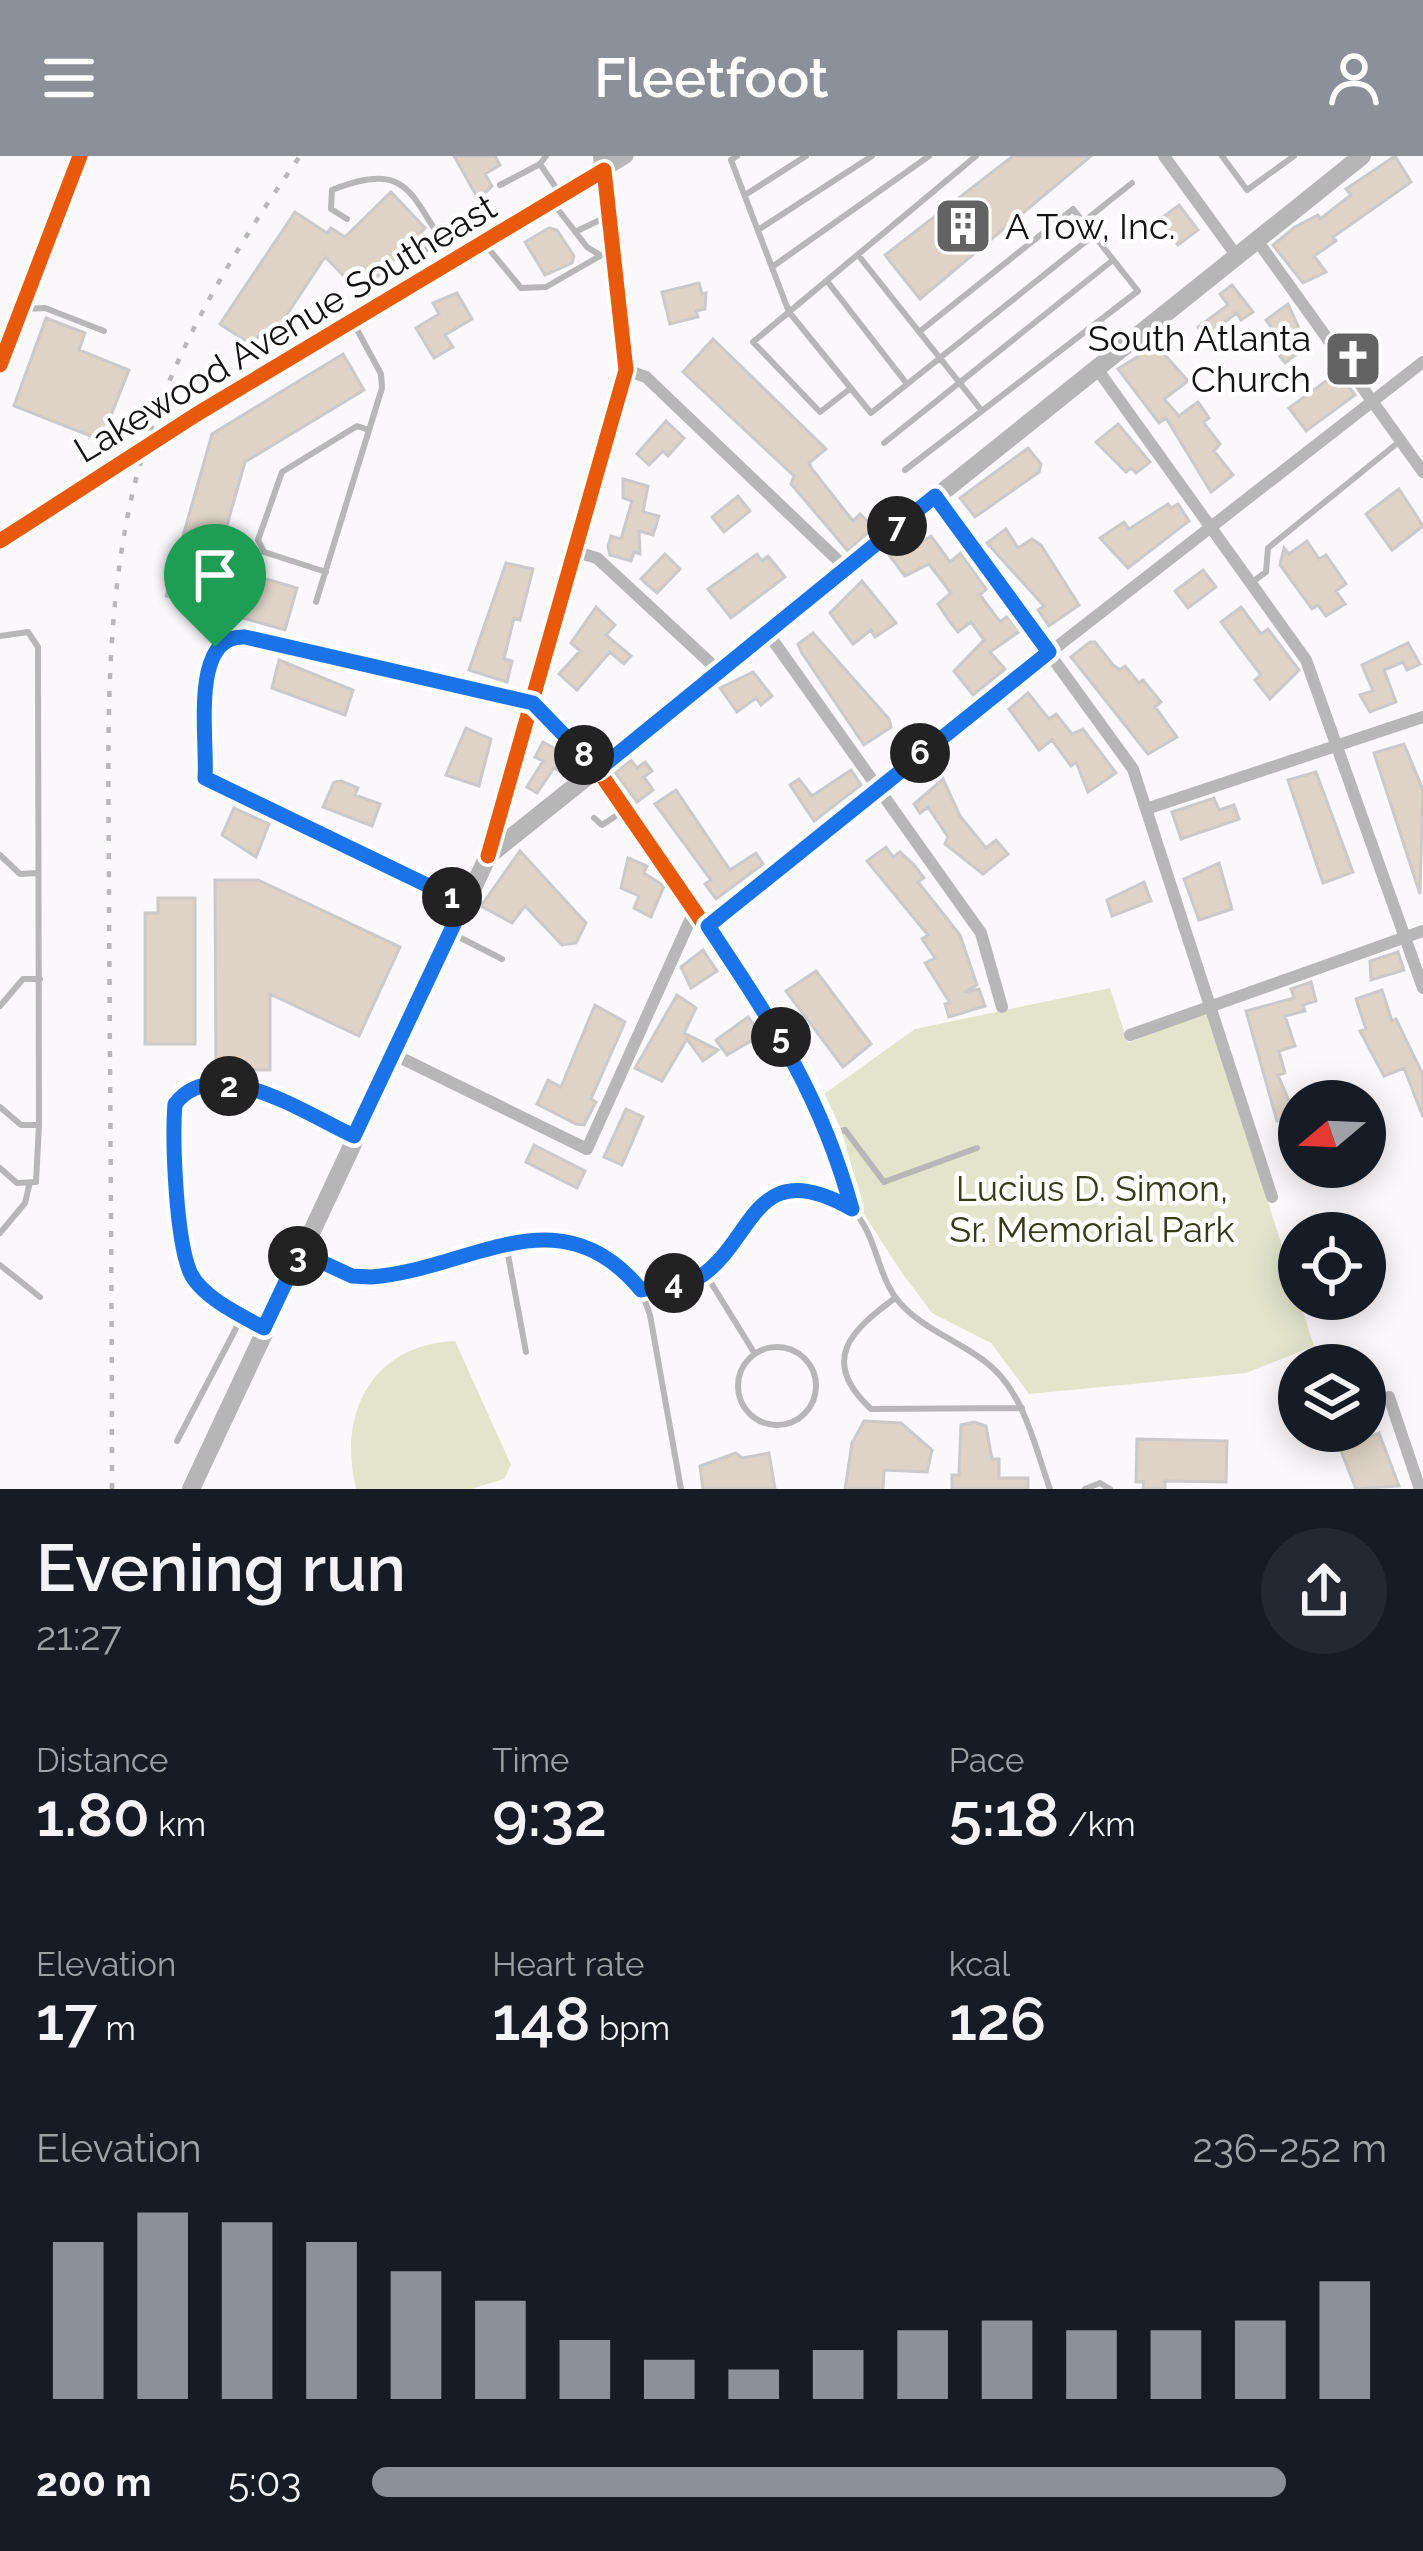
<!DOCTYPE html>
<html lang="en">
<head>
<meta charset="utf-8">
<style>
  :root { --surface:#171b24; --page:#242831; --text:#f1f3f6; --muted:#9ea1a6; --accent:#8c9099 }
  body { margin:0; font-family:Raleway,sans-serif; background:var(--page); color:var(--text); height:100vh; display:flex; flex-direction:column; font-size:45px; white-space:nowrap }
  * { box-sizing:border-box; margin:0 }
  p { font-size:39px; color:var(--muted) }
  .icon { flex:none; width:66px; height:66px; fill:none; stroke:currentColor; stroke-width:2; stroke-linecap:round; stroke-linejoin:round }
  .map { position:relative; height:1333px; overflow:hidden }
  .drawer { display:flex; flex-direction:column; background:var(--surface); flex:1 }
  .drawer>* { flex:none }
  .needle { width:78px; rotate:251deg }
  .tools { position:absolute; left:1278px; top:924px; display:grid; gap:24px }
  .tools a { display:grid; place-items:center; width:108px; height:108px; border-radius:50%; background:var(--surface); box-shadow:0 6px 30px #0003; font-size:60px }
  .pin { position:absolute; display:grid; place-items:center; width:102px; height:102px; color:#fff; margin:-123px -51px; border-radius:50% 50% 50% 0; rotate:-45deg; box-shadow:0 0 12px #0007 }
  .pin .icon { rotate:45deg }
  .km { position:absolute; width:60px; height:60px; margin:-30px; border-radius:50%; background:#222; color:#fff; font-size:33px; line-height:60px; text-align:center }
  .round { display:grid; place-items:center; flex:none; width:126px; height:126px; border-radius:63px; background:var(--page) }
  .overview { display:flex; align-items:center; justify-content:space-between; height:204px; padding:0 36px }
  h1 { font-size:66px; font-weight:600; line-height:90px }
  .metrics { display:grid; grid-template-columns:repeat(3,1fr); gap:18px; height:204px; padding:12px 36px }
  .metrics div { display:grid; align-content:center }
  .metrics b { font-size:60px; font-weight:600 }
  .metrics small { font-size:33px; font-weight:400 }
  .metrics p { font-size:33px }
  .chart { height:336px; padding:24px 36px }
  .chart p { display:flex; justify-content:space-between }
  .chart svg { width:100%; height:216px; margin-top:12px; stroke:var(--accent); stroke-width:6 }
  ul { padding:0 36px; list-style:none; font-size:39px }
  li { display:grid; grid-template-columns:192px 144px 1fr; align-items:center; height:90px }
  li i { height:30px; border-radius:15px; background:var(--accent) }
  header { display:flex; justify-content:space-between; align-items:center; height:156px; padding:0 36px; background:var(--accent); color:#fff; font-size:54px; font-weight:600 }
  .map>svg:first-child { display:block }
</style>
</head>
<body>
<header><svg class="icon" aria-label="menu" viewBox="0 0 24 24"><path d="M4 6h16M4 12h16M4 18h16"/></svg>Fleetfoot<svg class="icon" aria-label="person" viewBox="0 0 24 24"><circle cx="12" cy="8" r="4"/><path d="M4 21q1-7 8-7t8 7"/></svg></header>
<div class="map">
<svg width="1423" height="1333" viewBox="0 0 1423 1333">
  <rect width="100%" height="100%" fill="#faf8fa"/>
  <path fill="#e2e5cc" d="M1110 832 1128 887 1207 855 1314 1190 1246 1217 1029 1238 991 1187 932 1157 902 1117 858 1049 820 941 915 873Z
    M455 1185 511 1309 504 1323 471 1333H356C338 1259 370 1189 455 1185Z"/>
  <path fill="#ded3c6" stroke="#cbc9c9" stroke-width="3" d="M454 0H495L500 9 485 18 492 30 487 35 477 41Z
    M1013 0H1091L920 143 885 99Z
    M1395 0 1411 26 1333 81 1336 85 1314 100 1326 116 1303 127 1273 89 1295 71 1318 59 1320 63 1351 39 1346 33Z
    M391 36 425 72 371 127 359 135 325 101 270 184 260 178 252 189 220 168 295 56 327 77 331 72 345 81Z
    M1179 49 1198 74 1178 89 1159 64Z
    M549 72 557 74 574 100 572 107 545 119 525 86Z
    M699 127 702 138 706 137 705 153 696 155 698 161 670 168 662 136Z
    M1232 129 1253 156 1241 164 1237 157 1219 170 1225 178 1211 188 1198 171 1228 149 1220 138Z
    M457 137 472 163 445 179 453 191 434 202 416 172 439 158 433 147Z
    M1288 148 1307 190 1285 207 1273 191 1281 185 1266 164Z
    M46 162 85 177 79 194 129 214 101 284 14 250Z
    M713 183 826 293 809 307 812 313 853 365 860 358 874 371 848 395 791 328 794 320 683 216Z
    M1156 189 1188 225 1164 243 1179 260 1198 246 1209 262 1203 266 1220 288 1214 295 1233 319 1211 336 1166 262 1159 267 1118 213Z
    M343 198 364 234 245 306 216 408 297 432 285 474 166 440 212 278Z
    M1338 216 1355 239 1306 275 1289 252Z
    M666 265 684 282 668 300 663 295 649 309 637 298Z
    M1118 268 1150 306 1136 317 1131 312 1126 316 1096 286Z
    M1028 292 1041 308 1039 316 975 361 960 342Z
    M623 323 648 330 643 356 659 360 653 379 639 375 640 398 634 396 631 405 610 399 608 390 611 380 621 383 632 345 623 342Z
    M1399 333 1423 370 1392 394 1366 358Z
    M738 340 750 355 724 376 712 361Z
    M1168 348 1171 352 1178 348 1189 365 1128 412 1100 382 1124 366 1129 373Z
    M1006 373 1018 392 1032 383 1041 389 1079 449 1049 470 1038 454 1044 450 987 387Z
    M917 378 922 386 931 380 950 406 961 397 986 433 980 439 1000 466 1008 460 1020 475 990 496 1005 513 973 539 954 515 984 484 971 466 958 476 950 466 938 448 951 437 929 408 905 420 889 399Z
    M1307 385 1319 403 1326 399 1346 428 1336 435 1345 448 1326 460 1318 449 1312 453 1280 409 1284 392 1289 398Z
    M665 398 680 413 657 437 641 423Z
    M757 398 762 405 768 400 785 421 731 462 708 433Z
    M506 407 533 413 520 464 514 462 504 503 512 505 507 526 469 514Z
    M1203 414 1216 431 1188 452 1175 435Z
    M862 425 896 467 875 481 871 474 853 488 830 457Z
    M596 451 615 469 606 479 631 500 624 508 610 496 577 534 559 518 580 495 571 487Z
    M1241 451 1261 478 1268 473 1299 514 1270 543 1255 524 1261 519 1221 466Z
    M813 477 889 563 891 571 864 589 802 497 798 488Z
    M1090 486H1095L1113 509 1120 514 1125 510 1139 527 1143 524 1161 546 1155 551 1177 581 1148 598 1071 501Z
    M1408 487 1420 508 1407 514 1403 506 1384 514 1396 546 1370 556 1360 539 1373 535 1362 509Z
    M279 504 353 534 345 559 272 532Z
    M753 516 772 540 761 549 756 542 737 556 720 532Z
    M1028 537 1049 563 1056 558 1072 578 1083 573 1116 617 1088 636 1076 606 1071 610 1052 584 1039 594 1009 553Z
    M466 572 491 583 479 630 446 619Z
    M543 586 570 601 561 616 554 612 537 637 527 631 543 605 535 601Z
    M1404 588 1423 634 1420 738 1374 597Z
    M631 604 637 612 645 606 652 615 644 621 653 634 637 646 615 616Z
    M851 614 861 629 814 665 790 629 799 623 812 640Z
    M1316 616 1353 716 1323 727 1288 624Z
    M943 623 960 660 986 692 996 684 1008 698 983 718 945 688 948 681 928 651 920 657 914 648Z
    M341 625 358 632 355 639 380 648 372 670 323 651 334 626Z
    M676 634 730 714 756 697 763 708 716 743 705 728 711 724 655 648Z
    M1214 642 1219 654 1234 649 1239 663 1181 683 1172 656Z
    M234 652 269 668 256 701 222 679Z
    M886 691 893 701 900 696 914 709 924 722 918 726 960 779 977 829 964 836 979 833 985 850 949 861 945 848 950 847 925 807 935 802 922 783 928 779 867 705Z
    M520 695 586 767 576 787 562 789 525 750 512 767 481 750Z
    M628 702 647 710 644 717 664 730 651 761 634 752 639 740 621 732Z
    M1219 707 1232 753 1199 764 1184 723Z
    M215 724H258L400 791 359 880 270 838V914H216Z
    M1144 726 1151 745 1112 760 1107 744Z
    M158 742H195V888H145V757H158Z
    M703 794 717 815 691 832 681 811Z
    M1398 796 1404 814 1371 824 1370 805Z
    M816 815 871 888 843 911 786 835Z
    M1311 826 1316 845 1303 849 1305 855 1285 860 1295 890 1279 895 1285 917 1278 919 1295 959 1277 965 1246 855 1294 842 1291 833Z
    M1382 834 1392 865 1396 863 1423 919V961L1404 912 1384 920 1360 875 1366 873 1356 843Z
    M677 839 696 852 684 877 718 894 703 905 687 883 662 925 635 912Z
    M595 849 625 866 591 943 596 946 584 969 576 968 537 948 548 924 561 931Z
    M748 861 761 879 727 899 716 884Z
    M626 953 643 961 622 1009 604 1001Z
    M534 989 585 1015 577 1032 526 1006Z
    M864 1265 901 1267 932 1294 927 1316 884 1314 883 1333H845L852 1287Z
    M974 1266 986 1270 992 1303H999V1322H1028V1333H952V1319H959L961 1269Z
    M1379 1277 1399 1330 1356 1333 1340 1292Z
    M1137 1283 1227 1285 1226 1326 1165 1325V1333H1143L1144 1326H1136Z
    M736 1297 742 1302 769 1297 775 1333H703L700 1310Z"/>
  <g fill="none" stroke-linecap="round" stroke-linejoin="round">
    <path stroke="#b7b7b7" stroke-width="6" d="M546 0 540 8 559 36
      M737 0 731 4 789 156 871 257 1094 79
      M1222 0 1247 34 1294 0
      M500 29 540 8
      M745 39 806 0
      M553 47 587 91 600 99
      M347 63 331 53 332 34C416 0 410 48 454 100
      M1083 66 1132 27
      M758 74 872 0
      M575 76 604 62
      M484 87 521 132 546 131 600 100
      M858 99 982 255
      M772 111 929 0
      M401 112 440 83
      M827 125 907 228
      M25 153 45 152 104 175
      M851 232 820 256 753 186 976 0
      M884 287 1113 104
      M905 314 1138 135 1073 53 919 176
      M326 416 264 396 258 384 282 316 357 270 369 274
      M1251 427 1266 416 1268 392 1400 285
      M316 446 382 232 381 218 354 168
      M0 480 28 476 38 491 39 969H21L0 951
      M594 662 602 669 625 654
      M0 699 20 718 38 717
      M453 778 502 803
      M0 850 23 823H40
      M834 977 845 974 884 1026 977 992
      M0 1012 17 1027 36 1026 39 969
      M0 1077 25 1047 29 1030
      M506 1088 526 1196
      M304 1097 352 1120 371 1121 544 1082 592 1094 611 1106 641 1134 650 1159 681 1333
      M0 1109 40 1141
      M705 1117 755 1198
      M641 1134C659 1130 689 1129 704 1119 738 1095 741 1047 787 1038 799 1035 811 1039 823 1041 880 1051 869 1112 900 1147 922 1172 956 1184 983 1204 1024 1233 1034 1289 1050 1333
      M895 1142C852 1174 818 1204 871 1253L1022 1252
      M261 1171 199 1129 190 1116C184 1076 162 985 175 949 185 922 227 925 250 932 284 942 319 964 351 979
      M738 1230a39 39 0 1 1 78 0a39 39 0 1 1-78 0Z
      M177 1285 242 1161
      M1085 1333 1100 1327 1110 1333"/>
    <path stroke="#b7b7b7" stroke-width="12" d="M1164 0 1236 99
      M1256 83 1423 316
      M1095 210 1306 504 1423 832
      M626 214 646 221 846 412
      M935 340 1133 613 1272 1041
      M576 396 597 402 719 515
      M767 476 981 777 1002 851
      M1146 653 1423 561
      M463 747 205 622C208 583 189 477 245 481L533 547 598 614 797 904 831 978 852 1053
      M708 770 896 616 1423 206
      M1130 879 1423 775
      M393 898 587 993 696 751
      M1389 1241 1420 1333"/>
    <path stroke="#b7b7b7" stroke-width="15" d="M0 209 80 0
      M197 258 626 0
      M0 385 95 322"/>
    <path stroke="#b6b6b6" stroke-width="18" d="M488 700 1362 0
      M191 1333 488 700 626 214 602 0"/>
    <path stroke="#b9b7b8" stroke-width="4.5" stroke-dasharray="6 12" stroke-linecap="butt" d="M112 1333C112 1136 110 938 109 741 109 590 100 424 149 279 183 177 239 87 300 0"/>
    <path stroke="#b7b7b7" stroke-width="15" d="M95 322 197 258"/>
    <defs>
      <path id="cycleway" d="M0 209 80 0
        M0 385 197 258 604 14 626 214 488 700
        M463 747 205 622C208 583 189 477 245 481L533 547 598 614 797 904 831 978 852 1053"/>
    </defs>
    <use href="#cycleway" stroke="#fff" stroke-width="22"/>
    <use href="#cycleway" stroke="#e8590c" stroke-width="15"/>
  </g>
  <g fill="none" stroke-linecap="round" stroke-linejoin="round">
    <defs>
      <path id="route" d="M935 340 1049 496 708 770C773 868 820 937 852 1053 755 998 756 1079 704 1118 690 1129 659 1130 641 1134 559 1034 470 1114 371 1121L352 1120 300 1096 264 1172C242 1160 201 1141 190 1116 176 1083 172 985 175 948 216 895 307 959 354 980L464 747 205 622C208 583 189 478 245 481L533 547 598 614Z"/>
    </defs>
    <use href="#route" stroke="#fff" stroke-width="24"/>
    <use href="#route" stroke="#1a73e8" stroke-width="15"/>
  </g>
  <defs>
    <symbol id="building-square" viewBox="-11 -11 22 22"><rect x="-9" y="-9" width="18" height="18" rx="4" fill="#646364" stroke="#fff"/><path d="M-4-6H4V6H1V3H-1V6H-4ZM-2.5-4.3h1.7v1.8h-1.7ZM.8-4.3h1.7v1.8H.8ZM-2.5-1h1.7V.8h-1.7ZM.8-1h1.7V.8H.8Z" fill="#fff"/></symbol>
    <symbol id="church-square" viewBox="-11 -11 22 22"><rect x="-9" y="-9" width="18" height="18" rx="4" fill="#646364" stroke="#fff"/><path d="M-1.2-6h2.4v3.5h3.3v2.4h-3.3V6h-2.4V-.1h-3.3v-2.4h3.3Z" fill="#fff"/></symbol>
  </defs>
  <g fill-rule="evenodd">
    <use href="#building-square" x="930" y="37" width="66" height="66"/>
    <use href="#church-square" x="1320" y="170" width="66" height="66"/>
  </g>
  <g text-anchor="middle" stroke-width="9" stroke-linejoin="round" paint-order="stroke">
    <g font-size="36" fill="#141314" stroke="#fff" text-anchor="start">
      <text x="1005" y="83">A Tow, Inc.</text>
      <text x="1311" y="195" text-anchor="end">South Atlanta<tspan x="1311" dy="41">Church</tspan></text>
    </g>
    <g font-size="36" fill="#141314" stroke="#fff">
      <text transform="translate(285 172) rotate(-31)" y="13">Lakewood Avenue Southeast</text>
    </g>
    <g font-size="36" fill="#373b18" stroke="#fff">
      <text x="1092" y="1045">Lucius D. Simon,<tspan x="1092" dy="41">Sr. Memorial Park</tspan></text>
    </g>
  </g>
</svg>
<div class="tools">
<a><svg class="needle" viewBox="-14 -14 28 28"><path d="M0-13l5 13h-10z" fill="#e53935"/><path d="M0 13l5-13h-10z" fill="#9ea1a6"/></svg></a>
<a><svg class="icon" aria-label="locate" viewBox="0 0 24 24"><circle cx="12" cy="12" r="6"/><path d="M12 2v4M12 18v4M2 12h4M18 12h4"/></svg></a>
<a><svg class="icon" aria-label="layers" viewBox="0 0 24 24"><path d="M12 4l9 5-9 5-9-5zM3 14l9 5 9-5"/></svg></a>
</div>
<div class="pin" style="left:215px;top:491px;background:#1e9e55"><svg class="icon" aria-label="arrive" viewBox="0 0 24 24"><path d="M6 21V4h12l-3 4 3 4H6"/></svg></div>
<b class="km" style="left:452px;top:741px">1</b>
<b class="km" style="left:229px;top:930px">2</b>
<b class="km" style="left:298px;top:1100px">3</b>
<b class="km" style="left:674px;top:1127px">4</b>
<b class="km" style="left:781px;top:881px">5</b>
<b class="km" style="left:920px;top:597px">6</b>
<b class="km" style="left:897px;top:370px">7</b>
<b class="km" style="left:584px;top:599px">8</b>
</div>
<section class="drawer">
<div class="overview"><div><h1>Evening run</h1><p>21:27</p></div><a class="round"><svg class="icon" aria-label="share" viewBox="0 0 24 24"><path d="M12 15V3M7 8l5-5 5 5M5 13v7h14v-7"/></svg></a></div>
<div class="metrics">
<div><p>Distance</p><b>1.80<small> km</small></b></div>
<div><p>Time</p><b>9:32</b></div>
<div><p>Pace</p><b>5:18<small> /km</small></b></div>
</div>
<div class="metrics">
<div><p>Elevation</p><b>17<small> m</small></b></div>
<div><p>Heart rate</p><b>148<small> bpm</small></b></div>
<div><p>kcal</p><b>126</b></div>
</div>
<div class="chart"><p><span>Elevation</span>236–252 m</p>
<svg viewBox="0 0 160 44" preserveAspectRatio="none"><path d="M5 44V12M15 44V6M25 44V8M35 44V12M45 44V18M55 44V24M65 44V32M75 44V36M85 44V38M95 44V34M105 44V30M115 44V28M125 44V30M135 44V30M145 44V28M155 44V20"/></svg>
</div>
<ul>
<li><b>200 m</b>5:03<i style="width:90%"></i></li>
</ul>
</section>
</body>
</html>
